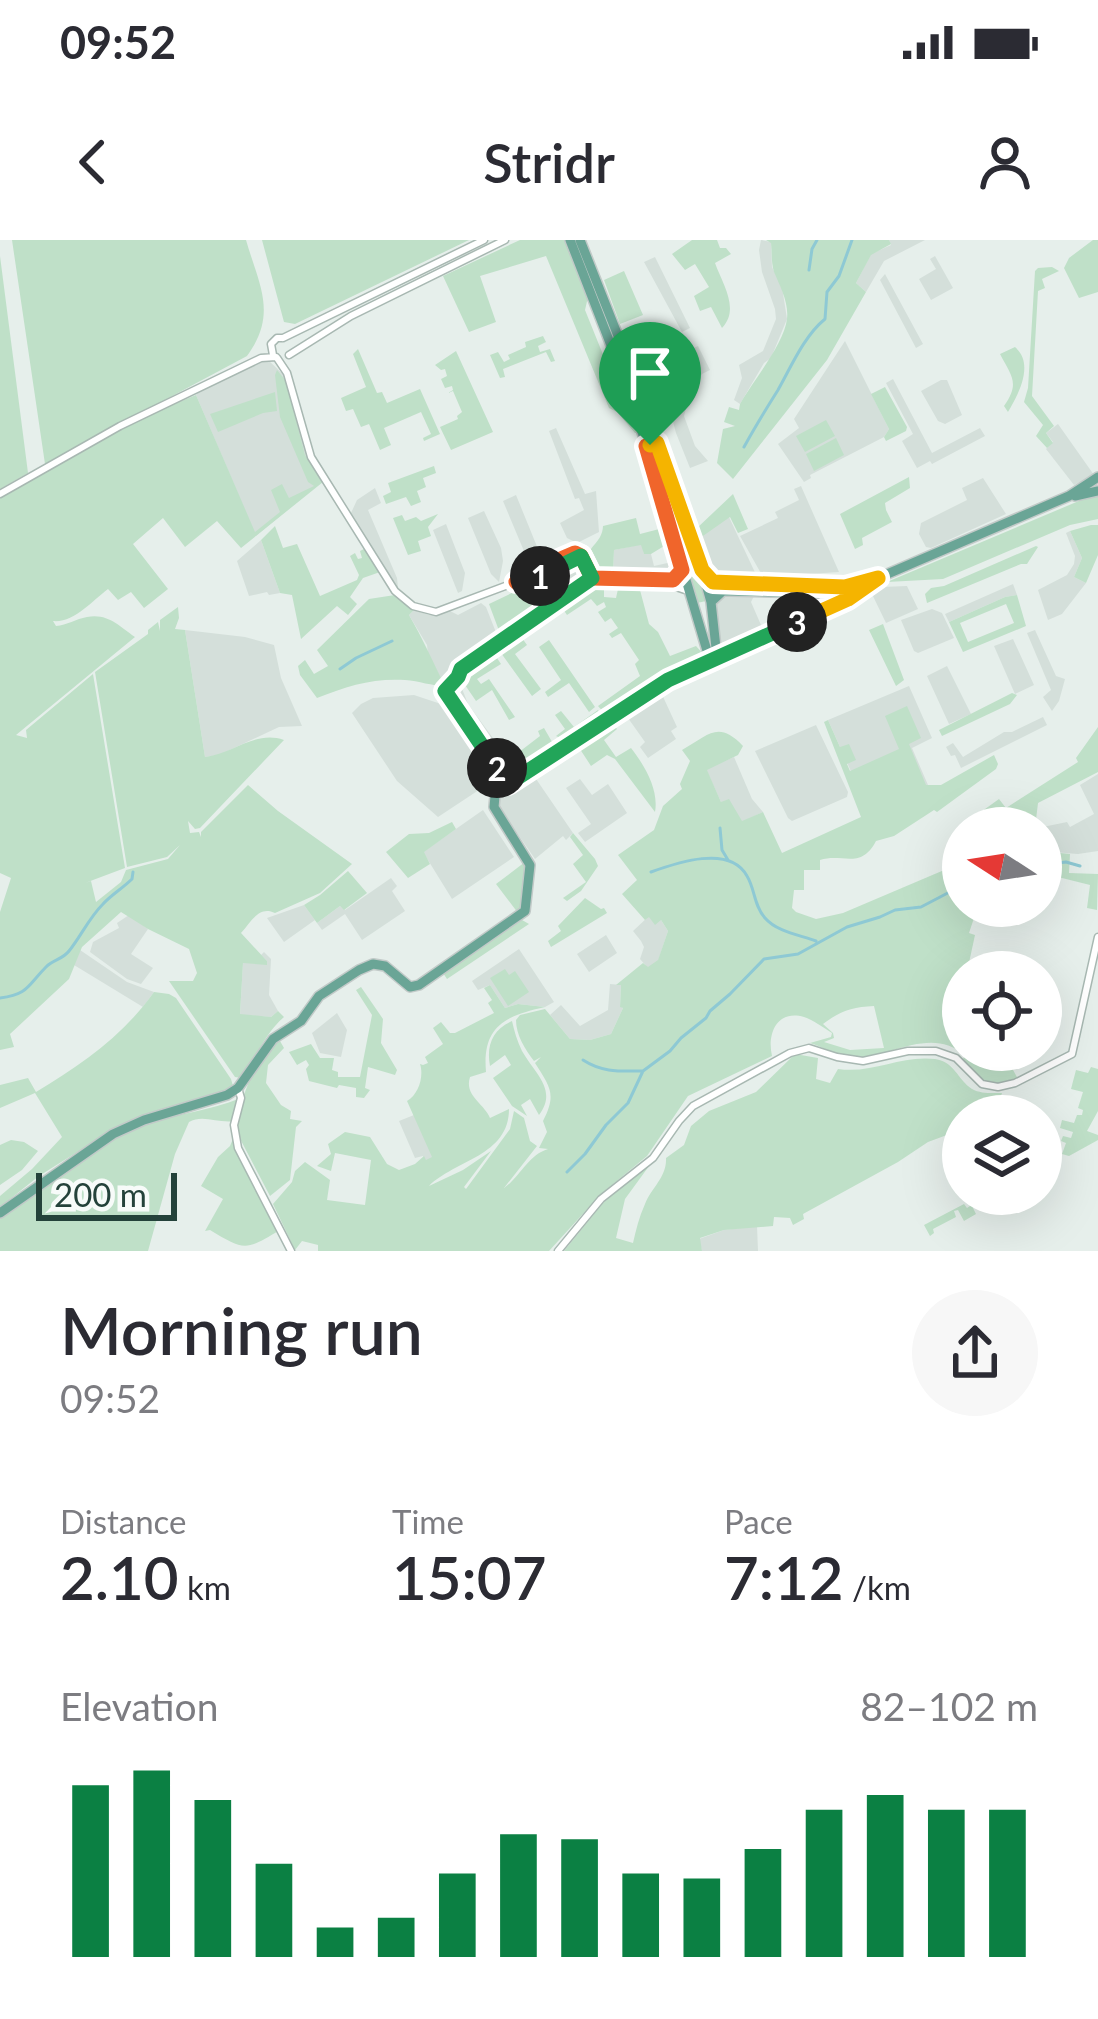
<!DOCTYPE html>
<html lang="en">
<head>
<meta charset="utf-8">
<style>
  :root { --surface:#fff; --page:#f7f7f7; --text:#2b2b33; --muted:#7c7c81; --accent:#0b8043 }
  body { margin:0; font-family:Lato,sans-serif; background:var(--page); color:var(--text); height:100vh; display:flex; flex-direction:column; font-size:45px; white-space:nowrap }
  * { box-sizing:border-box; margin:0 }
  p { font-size:39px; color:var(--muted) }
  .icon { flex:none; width:66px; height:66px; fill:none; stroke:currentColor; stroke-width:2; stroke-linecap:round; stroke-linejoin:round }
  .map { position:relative; height:1011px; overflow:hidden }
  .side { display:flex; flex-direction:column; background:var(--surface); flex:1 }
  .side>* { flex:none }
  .needle { width:78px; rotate:282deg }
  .tools { position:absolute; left:942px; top:567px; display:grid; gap:24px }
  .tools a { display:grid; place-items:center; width:120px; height:120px; border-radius:50%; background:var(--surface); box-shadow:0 12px 48px #0002; font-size:60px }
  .scale { position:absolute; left:36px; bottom:30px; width:141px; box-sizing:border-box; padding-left:12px; border:6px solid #24423a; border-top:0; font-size:33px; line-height:42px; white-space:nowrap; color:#24423a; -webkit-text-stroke:9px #f7fbf9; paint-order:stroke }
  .pin { position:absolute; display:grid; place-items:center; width:102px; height:102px; color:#fff; margin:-123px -51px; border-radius:50% 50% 50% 0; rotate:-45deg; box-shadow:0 0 12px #0007 }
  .pin .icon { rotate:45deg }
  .km { position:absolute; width:60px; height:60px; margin:-30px; border-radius:50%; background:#222; color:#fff; font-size:33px; line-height:60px; text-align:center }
  .round { display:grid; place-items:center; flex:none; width:126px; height:126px; border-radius:63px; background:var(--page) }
  .overview { display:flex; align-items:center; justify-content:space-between; height:204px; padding:0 60px }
  h1 { font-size:66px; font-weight:600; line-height:90px }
  .stats { display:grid; grid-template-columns:repeat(3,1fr); gap:18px; height:204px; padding:12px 60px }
  .stats div { display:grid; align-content:center }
  .stats b { font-size:60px; font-weight:600 }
  .stats small { font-size:33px; font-weight:400 }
  .stats p { font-size:33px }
  .chart { height:336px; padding:24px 60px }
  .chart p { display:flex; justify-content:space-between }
  .chart svg { width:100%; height:216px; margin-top:12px; stroke:var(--accent); stroke-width:6 }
  .status { display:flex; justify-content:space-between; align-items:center; height:84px; padding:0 60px; background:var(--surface); direction:ltr }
  .status svg { height:33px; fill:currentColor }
  header { display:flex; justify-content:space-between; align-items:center; height:156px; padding:0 60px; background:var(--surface); font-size:54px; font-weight:600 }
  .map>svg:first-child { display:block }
</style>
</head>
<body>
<div class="status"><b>09:52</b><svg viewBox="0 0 49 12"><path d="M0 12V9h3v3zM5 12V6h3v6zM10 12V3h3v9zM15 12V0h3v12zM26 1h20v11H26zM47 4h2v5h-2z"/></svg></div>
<header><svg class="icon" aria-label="back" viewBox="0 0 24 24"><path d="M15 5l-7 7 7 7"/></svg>Stridr<svg class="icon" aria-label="person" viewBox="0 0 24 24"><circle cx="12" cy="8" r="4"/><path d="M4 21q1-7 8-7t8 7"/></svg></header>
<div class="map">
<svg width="1098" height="1011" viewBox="0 0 1098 1011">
  <rect width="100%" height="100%" fill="#e6efeb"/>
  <path fill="#d4dfda" d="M761 0 771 2 772 27 782 47 787 79 771 118 764 123 740 164 734 160 742 138 739 125 763 111 776 79 775 69 762 32 759 10Z
    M889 0H925L884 21 866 52 856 43 871 14 891 5Z
    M935 16 953 48 931 60 919 39 936 29 930 19Z
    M655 17 690 88 682 92 644 22Z
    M885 34 923 104 916 108 880 40Z
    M845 101 889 189 884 197 810 235 811 238 804 242 778 204 799 188 794 179Z
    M698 106 710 130 702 134 690 153 684 176 695 206 708 221 690 228 676 193 671 174 681 135 696 126 689 110Z
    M263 120H268L287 138 308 212 323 240 256 296 196 155 201 149Z
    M893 139 932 213 980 188 985 196 932 224 930 221 917 228 902 201 913 194 886 143Z
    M941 140H947L962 175 945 184 938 181 921 151Z
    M1058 184 1094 235 1074 245 1046 209 1053 202 1046 193Z
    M556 188 585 254 596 251 599 292 577 303 567 298 560 283 584 270 579 258 575 259 549 191Z
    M983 238 1006 274 931 308 926 307 919 294 921 283 967 260 962 248Z
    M801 246 839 332 763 337 740 296 778 278 775 272 799 260 794 249Z
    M375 248 381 263 368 270 397 338 398 347 395 349 351 273 357 260Z
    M516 255 538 309V315L529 323 503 261Z
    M484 271 501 308 503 321 499 342 491 334 468 278Z
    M729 277 759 341 719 338 710 332 703 323 695 300Z
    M446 284 465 333 462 351 458 353 433 290Z
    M1070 291 1082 318 1074 337 1086 343 1062 374 1048 380 1038 350 1067 335 1074 324 1075 316 1066 293Z
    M261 300 280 353 269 355 267 352 249 356 237 321Z
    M642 304 644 314H651L654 326 672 322 678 329 676 335 613 334 614 310Z
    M571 325 576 327 580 341 552 361 541 339Z
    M1013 344 1017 355 1005 357 949 382 945 374Z
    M907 346 918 369 886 383 871 352 882 347Z
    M723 355 754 356 751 362 761 385 768 391 726 409 718 404 716 364Z
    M481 363 486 367 499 400 460 427 456 436 445 446 428 414 427 405 409 375 414 370 429 375 450 371 458 375Z
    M932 369 942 373 954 398 918 413 914 411 901 380Z
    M185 390 245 397 274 405 281 438 302 486 279 487 219 515 205 517Z
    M1035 390 1056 436 1065 439 1059 461 1052 471 1043 457 1051 450 1027 393Z
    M1013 399 1034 445 1015 454 994 406Z
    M947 426 971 474 949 484 927 436Z
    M459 441 468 464 509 520 501 526 451 457 449 448Z
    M909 446 932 498 912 508 928 545 870 574 828 480Z
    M659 448 677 487 671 491 676 499 648 518 640 507 645 502 623 471Z
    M414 455 441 464 494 540 438 577 397 541 352 473 361 464 373 458Z
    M1043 477 1047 485 961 528 955 515 951 516 946 507 953 503 963 517 1004 492H1012Z
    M816 485 848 552 847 557 792 581 788 578 755 511Z
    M734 517 752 559 763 572 742 582 721 562 706 529Z
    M532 533 573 593 566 600 563 596 535 619 497 564 499 555Z
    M1098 534V611L1078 614 1041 611V588H1038L1067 582 1070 587 1094 574 1080 545Z
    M580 539 592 555 608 544 627 573 585 602 578 593 591 584 566 548Z
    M483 570 514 617 452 659 423 612Z
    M391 638 397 646 392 651 405 671 362 700 345 674 322 690 317 683 340 666 345 670Z
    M304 665 315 680 284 702 267 678Z
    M129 675 148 689 131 714 153 728 141 744 127 739 90 712 93 702 119 688 117 683Z
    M649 676 661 680 668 691 658 721 648 728 640 719 644 707 641 701 633 691Z
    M606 695 617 713 589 732 577 714Z
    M519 709 554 762 545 767 518 764 505 768 490 745 478 750 472 741Z
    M80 710 127 742 154 752 143 767 74 725Z
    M264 712 271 719 269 755 278 771 271 777 240 775 243 722 267 721 261 715Z
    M610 744 621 745 620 766 623 768 611 794 590 800 570 799 550 775 561 765 580 786 608 770Z
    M337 773 347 790 341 817 320 813 312 793Z
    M414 875 433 917 426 921 423 916 415 918 399 881Z
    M757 986 758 1011H702L699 999 724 990Z"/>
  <path fill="#bfe0c8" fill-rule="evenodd" d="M12 0H246C259 45 278 74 247 116L45 224Z
    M262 0H469L295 84 284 82Z
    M520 0H565L588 57 585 70 606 122 614 121 627 151 639 193H635L617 172 609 168 546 16 480 36 496 82 469 92 443 36Z
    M692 0H717L720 8H726L731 14 715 23C723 45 740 69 722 88L711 67 700 71 694 56 709 47 695 24 685 30 672 14Z
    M766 0H889L891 4 871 15 856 43 866 52 827 120 733 239 717 223 723 189 735 186 724 182 729 167 739 170 740 164C753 141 784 104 787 79 789 63 780 46 774 32 771 22 772 12 771 3Z
    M1093 0H1098V52L1079 58 1064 28 1069 18Z
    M0 16 28 233 0 249Z
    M1052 27 1059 31 1042 39 1045 48 1038 51 1032 156 1054 186 1046 193 1053 203 1047 208 1036 196 1043 185 1024 162 1028 148 1035 31 1038 28Z
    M624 31 643 75 620 84 604 40Z
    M543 96 546 102 538 106 540 112 550 109 555 121 551 122 546 112 503 129 505 137 500 138 490 115 498 112 504 122 510 119 508 115 526 107 525 102Z
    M1015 107C1034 123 1020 152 1008 172L1004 166C1020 143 1012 137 1000 114Z
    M358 109 377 153 382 152 387 163 420 149 440 194 424 201 423 198 431 194 421 172 384 188 391 205 380 210 369 184 361 187 353 169 346 171 341 158 366 147 353 114Z
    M456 111 493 192 451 210 440 187 458 179 457 176 462 172 453 151 448 153 453 150 452 146 445 148 441 139 447 136 445 129 441 130 435 125Z
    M277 130 286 141 305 215 323 242 241 308 217 281 185 307 163 278 133 304 168 349 144 368 131 352 118 360 108 349C92 361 74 383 53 381L56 386C67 385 76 379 87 377 108 373 119 386 135 397L16 495 27 498 26 490 93 434 125 628 85 643 91 641 96 662 121 642 126 630 168 619 180 605 167 617 127 627 95 432 148 394V390L158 382 160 391V380L178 367 179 378 175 389 185 390 205 517C233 514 255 490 284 500L200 588 195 589 188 581 190 593 199 592 201 597V592L248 545 278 571 352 624 320 653 275 673C259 665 251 682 241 693L267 721V725L243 723 240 774 271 777 278 771 284 777C265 793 256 818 241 838L235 837 169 741H193L197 733 189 709 148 689 121 672 82 707 69 739 10 794 14 807 0 810V672L11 638 0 633V256L141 178 196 155 255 292 280 272 271 250 282 244 289 258 314 246 308 242 280 177 275 135Z
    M885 147 907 187 906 191 886 201 884 197 889 189 871 154Z
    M275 152 277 171 263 173 218 192 210 174Z
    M826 180 835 196 805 212 796 196Z
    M836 198 844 215 814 231 806 214Z
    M434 226 436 233 423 238 426 247 417 251 421 262 411 266 406 257 386 264 383 256 391 252 388 243Z
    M909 237 910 248 885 263 886 270 892 282 862 298 863 305 855 309 840 274Z
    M733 254 748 289 738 293 730 277 700 298 696 289Z
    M1093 255 1098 256V279L1070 285 943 339 887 342Z
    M438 274 428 287 431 296 418 301 421 311 408 315 393 278 402 275 405 281 416 277 421 281Z
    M636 278 640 294 667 287 669 303 651 314H644L641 305 614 310 613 334 593 332C579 305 602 308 603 286Z
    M1091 285H1098V315L1086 343 1074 337 1082 318 1070 291Z
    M275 286 283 308 297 304 320 356 357 340 359 335 350 316 355 313 358 319 362 318 360 311 366 308 380 332 363 338 350 357 357 364 348 375 337 366 301 399 292 355 280 353 261 300Z
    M685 300 706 361 697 363 680 305Z
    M1036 306 1038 307 1027 324H1021L927 363 925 354 931 348 944 346Z
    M541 339 552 361 501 396 489 364Z
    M604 348V357L616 358 618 349 640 350 649 384 658 392 670 416 696 406 705 416 704 419 606 475 598 466 640 436 635 424 639 420 621 393 612 398 609 394 618 388 611 378 605 382 598 372 606 367 604 362 597 366 591 359 567 375 563 369 590 350Z
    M395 355 414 370 409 375C423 399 433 422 445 446 432 446 419 441 405 440 373 438 347 446 317 458L300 435 298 426 305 420 314 434 328 426 317 410 369 359Z
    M1017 355 1026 386 963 412 949 382 1005 357ZM1006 364 1014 383 968 402 960 383Z
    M883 384 904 440 896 446 869 390Z
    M522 398 527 405 515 414 541 449 532 456 501 413Z
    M549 400 595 467 589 472 569 443 548 457 545 452 561 440 539 407Z
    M497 418 501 424 477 439 481 444 489 439 515 477 509 480 492 450 476 461 463 442Z
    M1012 453 1017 455 1010 464 942 496 939 490Z
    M907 466 921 498 909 504 926 545H941L994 515 998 524 996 529 937 572 934 570 894 596 876 601C861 630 843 613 820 620V630H804V650H794L792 668 796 672 816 679 843 673 963 622V666H991L989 668 985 666 974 678 969 693 975 695 967 732H963V810H1002L1018 839C989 850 981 840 963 819L965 815C928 784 886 822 846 817 834 815 822 806 810 803L831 797 832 793C824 788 813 780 804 777 776 769 767 795 772 816L688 856 647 916 601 954 549 1011H318V1005L302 1001 295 1010 273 964 292 942 295 931 305 922 330 940 327 960 365 965 371 920 335 913 331 931 317 926 331 914 328 904 345 892 370 897 387 924 399 930 415 924 424 916 426 920 432 917 407 861C419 854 424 836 420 824L423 825 428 823 425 817 443 804 433 788 441 782 450 793H455L494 773 488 763 492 760 484 748 490 745 505 768 518 764 545 767C505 776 482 786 486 832L470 837C464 856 484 863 490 878L509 869C509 916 455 920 429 946L463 930 491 911 464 947 466 949 510 889 514 871 524 878 530 901 537 906 504 948C520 937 528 915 548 909L539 908 547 892 543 881C557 854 550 847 535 823L541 817 534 821C525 809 516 795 516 780L520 775 545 769 570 799 590 800 611 794 623 768 620 767 621 745H616L643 723 648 727 658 720 668 691 661 680 655 685 649 677 645 680 622 654 637 640 618 615 654 590 663 566 682 549 680 544 690 521 682 510C709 495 718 480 743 506L738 515 707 530 721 562 729 559 742 581 763 572 782 613 861 577 824 482 828 480 840 507 849 504 856 520 847 524 850 531 899 509 885 476ZM874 766 884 808 850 810 824 802 834 798 833 793 823 784C840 771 852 767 874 766Z
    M598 470 601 477 594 485 567 501 556 496 565 489 555 475 561 471 574 487Z
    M610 480 617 489 604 500 616 517 631 508C645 526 659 550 655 572L615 519 607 515 591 526 576 503Z
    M1098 487V532L1038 563 1035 588H971L967 582 999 559 1006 568 1078 522 1076 518Z
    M544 488 555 507 509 538 501 526 540 496 538 491Z
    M452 582 456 589 424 612 430 624 408 638 386 612 409 594 429 593Z
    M573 593 595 619 598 626 581 651 567 661 563 658 586 642 573 624 583 615 570 597Z
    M1041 611 1070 614 1069 633 1098 634 1097 670 1087 668 1090 645 1058 637 1041 640Z
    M525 622 523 668 518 673 496 644Z
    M348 631 367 653 344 670 340 666 317 683 304 665 320 655Z
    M585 658 601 669 604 668 607 673 551 707 548 701 561 691 558 686Z
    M522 680 529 684 447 739 443 733Z
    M505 729 509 735 515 731 529 752 508 766 490 738Z
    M361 747 383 779 381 803 397 830 395 835 368 827 365 848 370 850 364 858 356 857V848L339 845 337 848 309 841 306 829 309 825 306 820 297 825 289 812 311 804 320 818H334L332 830 338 832V837H360L372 775 356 750Z
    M154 752 169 754 176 758 231 839 233 846 221 853 106 894 39 936 0 967V956L32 929 62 897 35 853 0 868V845L28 838 36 852C81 825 123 796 154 752Z
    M512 781C514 790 517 801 522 811 535 834 558 850 539 875L530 859 521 865 527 876 512 866 493 838 511 825 505 815 490 826C486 805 493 789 512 781Z
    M280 801 284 808 268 825 266 843 281 865 291 871 290 879 302 881 296 887 290 940 270 956 236 891C239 862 254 816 280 801Z
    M795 814 818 818 816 839 830 843 838 829C873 834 900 815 935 819 955 822 957 839 972 849 981 854 992 853 1002 853L1001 856 982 876H963V889L928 902 898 922 803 974 804 979 793 985 790 978 774 977 773 986 724 990 700 998 702 1011H564L603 963 652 922 625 959 616 998 633 1003C636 990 639 977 645 964 652 947 667 937 666 918L684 905 691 886 709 871 756 852Z
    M1091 827 1098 829V871L1087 891 1098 895V900L1069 916 1062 914 1066 903 1061 901 1063 896 1071 898 1073 892 1060 888 1062 880 1074 883 1077 875H1082L1083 870 1078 868 1083 852 1071 849 1076 830 1088 833Z
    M241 858 235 881C219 884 203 874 189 882L175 914 148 1011H0V979C41 944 90 906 141 886 173 874 209 871 241 858Z
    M235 894 280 990C245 1011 245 1011 210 990L205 991 223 959 201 946 218 917 230 906Z
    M11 900 24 902 38 911 22 930 0 945V905Z
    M984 954H999L973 968 976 974 964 981 958 970 954 971 956 977 933 989 934 993 930 996 924 985 964 964 967 968 973 964 972 960Z"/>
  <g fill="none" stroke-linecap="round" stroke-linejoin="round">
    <path stroke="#8ec9d4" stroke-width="3" d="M809 30 812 9 817 0
      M744 207C755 187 766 169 778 150 791 127 804 96 825 79L827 52 839 36 852 0
      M340 429 356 418 392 401
      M720 588 722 610 728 620
      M1041 625 1066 622 1080 626
      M651 632C676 623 730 604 747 636 755 649 754 666 765 678 777 692 800 695 816 701
      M0 758C29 754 27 746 46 727 53 720 63 719 69 711 81 696 89 678 103 664 111 655 123 648 132 639L133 632
      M583 820C603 833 621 831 643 831
      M567 932 585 914 606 885 628 863 643 831 670 811 681 798 706 778 710 771 730 754 764 719 798 714 847 687 880 677 895 670 921 667 963 645"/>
    <defs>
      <path id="minor" d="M283 98 484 0
        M273 115 271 104 277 98H283
        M289 115 351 76 505 0
        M277 118 287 133 311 217 395 351 413 366 436 372 516 342 529 341 581 316
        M0 254 120 186 261 118 276 117
        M581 316 593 340
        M519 340 572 313 581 316
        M459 434 461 429 591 338 673 340 682 330
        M508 544 446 454V447L589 345H670L688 351
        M238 848 241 858 234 885 238 908 291 1011
        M558 1011 601 959 653 918 679 881 693 866 790 813 809 808 837 817 863 821 908 811H936L956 818 982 844 998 847 1015 843 1072 814 1098 697"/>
      <path id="major" d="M570 0 633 162 708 414 717 417
        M580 0 626 116 702 330 711 362 717 417
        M1075 256 1098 251
        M705 334 718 344 845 347 878 338 1069 256 1098 237
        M711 362 723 351H731L851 354
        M0 973 113 894 144 880 227 855 238 848 273 799 301 781 319 756 359 730 373 724 385 726 410 747 419 745 525 671 530 625 494 567 495 556 501 550 668 440 848 359 878 338"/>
    </defs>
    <use href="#minor" stroke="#a8b8b2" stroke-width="9"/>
    <use href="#major" stroke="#c2cac8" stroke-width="12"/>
    <use href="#minor" stroke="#fff" stroke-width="6"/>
    <use href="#major" stroke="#6aa596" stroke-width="9"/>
  </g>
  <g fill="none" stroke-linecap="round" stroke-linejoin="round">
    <defs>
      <path id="split-1" d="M540 336 516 342 526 334 575 313 581 316 592 338 673 340 682 330 646 206 650 205"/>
      <path id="split-2" d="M497 528 445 451 458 437 461 429 592 338 581 316 540 336"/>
      <path id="split-3" d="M497 528 508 544 668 440 797 382"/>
      <path id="split-4" d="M650 205 657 203 702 330 713 342 845 347 878 338 848 359 797 382"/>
    </defs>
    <use href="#split-1" stroke="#fff" stroke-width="24"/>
    <use href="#split-2" stroke="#fff" stroke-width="24"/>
    <use href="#split-3" stroke="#fff" stroke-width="24"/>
    <use href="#split-4" stroke="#fff" stroke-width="24"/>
    <use href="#split-1" stroke="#f0652b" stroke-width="15"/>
    <use href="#split-2" stroke="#22a559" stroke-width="15"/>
    <use href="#split-3" stroke="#22a559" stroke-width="15"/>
    <use href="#split-4" stroke="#f5b400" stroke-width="15"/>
  </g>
</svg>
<div class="tools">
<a><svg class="needle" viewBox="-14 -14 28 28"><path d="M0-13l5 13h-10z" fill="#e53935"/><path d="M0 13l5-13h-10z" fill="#7c7c81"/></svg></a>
<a><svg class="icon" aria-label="locate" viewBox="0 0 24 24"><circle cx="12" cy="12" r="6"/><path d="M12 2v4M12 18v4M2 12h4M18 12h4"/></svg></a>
<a><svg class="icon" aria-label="layers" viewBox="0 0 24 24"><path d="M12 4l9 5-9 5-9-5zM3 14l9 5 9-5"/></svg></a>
</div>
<div class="scale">200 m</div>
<div class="pin" style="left:650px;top:205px;background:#1e9e55"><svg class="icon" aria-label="arrive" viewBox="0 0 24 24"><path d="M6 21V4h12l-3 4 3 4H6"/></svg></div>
<b class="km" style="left:540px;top:336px">1</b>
<b class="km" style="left:497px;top:528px">2</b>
<b class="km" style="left:797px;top:382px">3</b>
</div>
<section class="side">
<div class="overview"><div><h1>Morning run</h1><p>09:52</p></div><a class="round"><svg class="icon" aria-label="share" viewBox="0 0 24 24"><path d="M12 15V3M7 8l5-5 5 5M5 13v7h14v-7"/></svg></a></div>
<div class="stats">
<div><p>Distance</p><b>2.10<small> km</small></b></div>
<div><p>Time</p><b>15:07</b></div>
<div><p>Pace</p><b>7:12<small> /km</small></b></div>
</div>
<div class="chart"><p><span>Elevation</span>82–102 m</p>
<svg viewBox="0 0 160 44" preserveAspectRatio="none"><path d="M5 44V9M15 44V6M25 44V12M35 44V25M45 44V38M55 44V36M65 44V27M75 44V19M85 44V20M95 44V27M105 44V28M115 44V22M125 44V14M135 44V11M145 44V14M155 44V14"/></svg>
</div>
</section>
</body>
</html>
